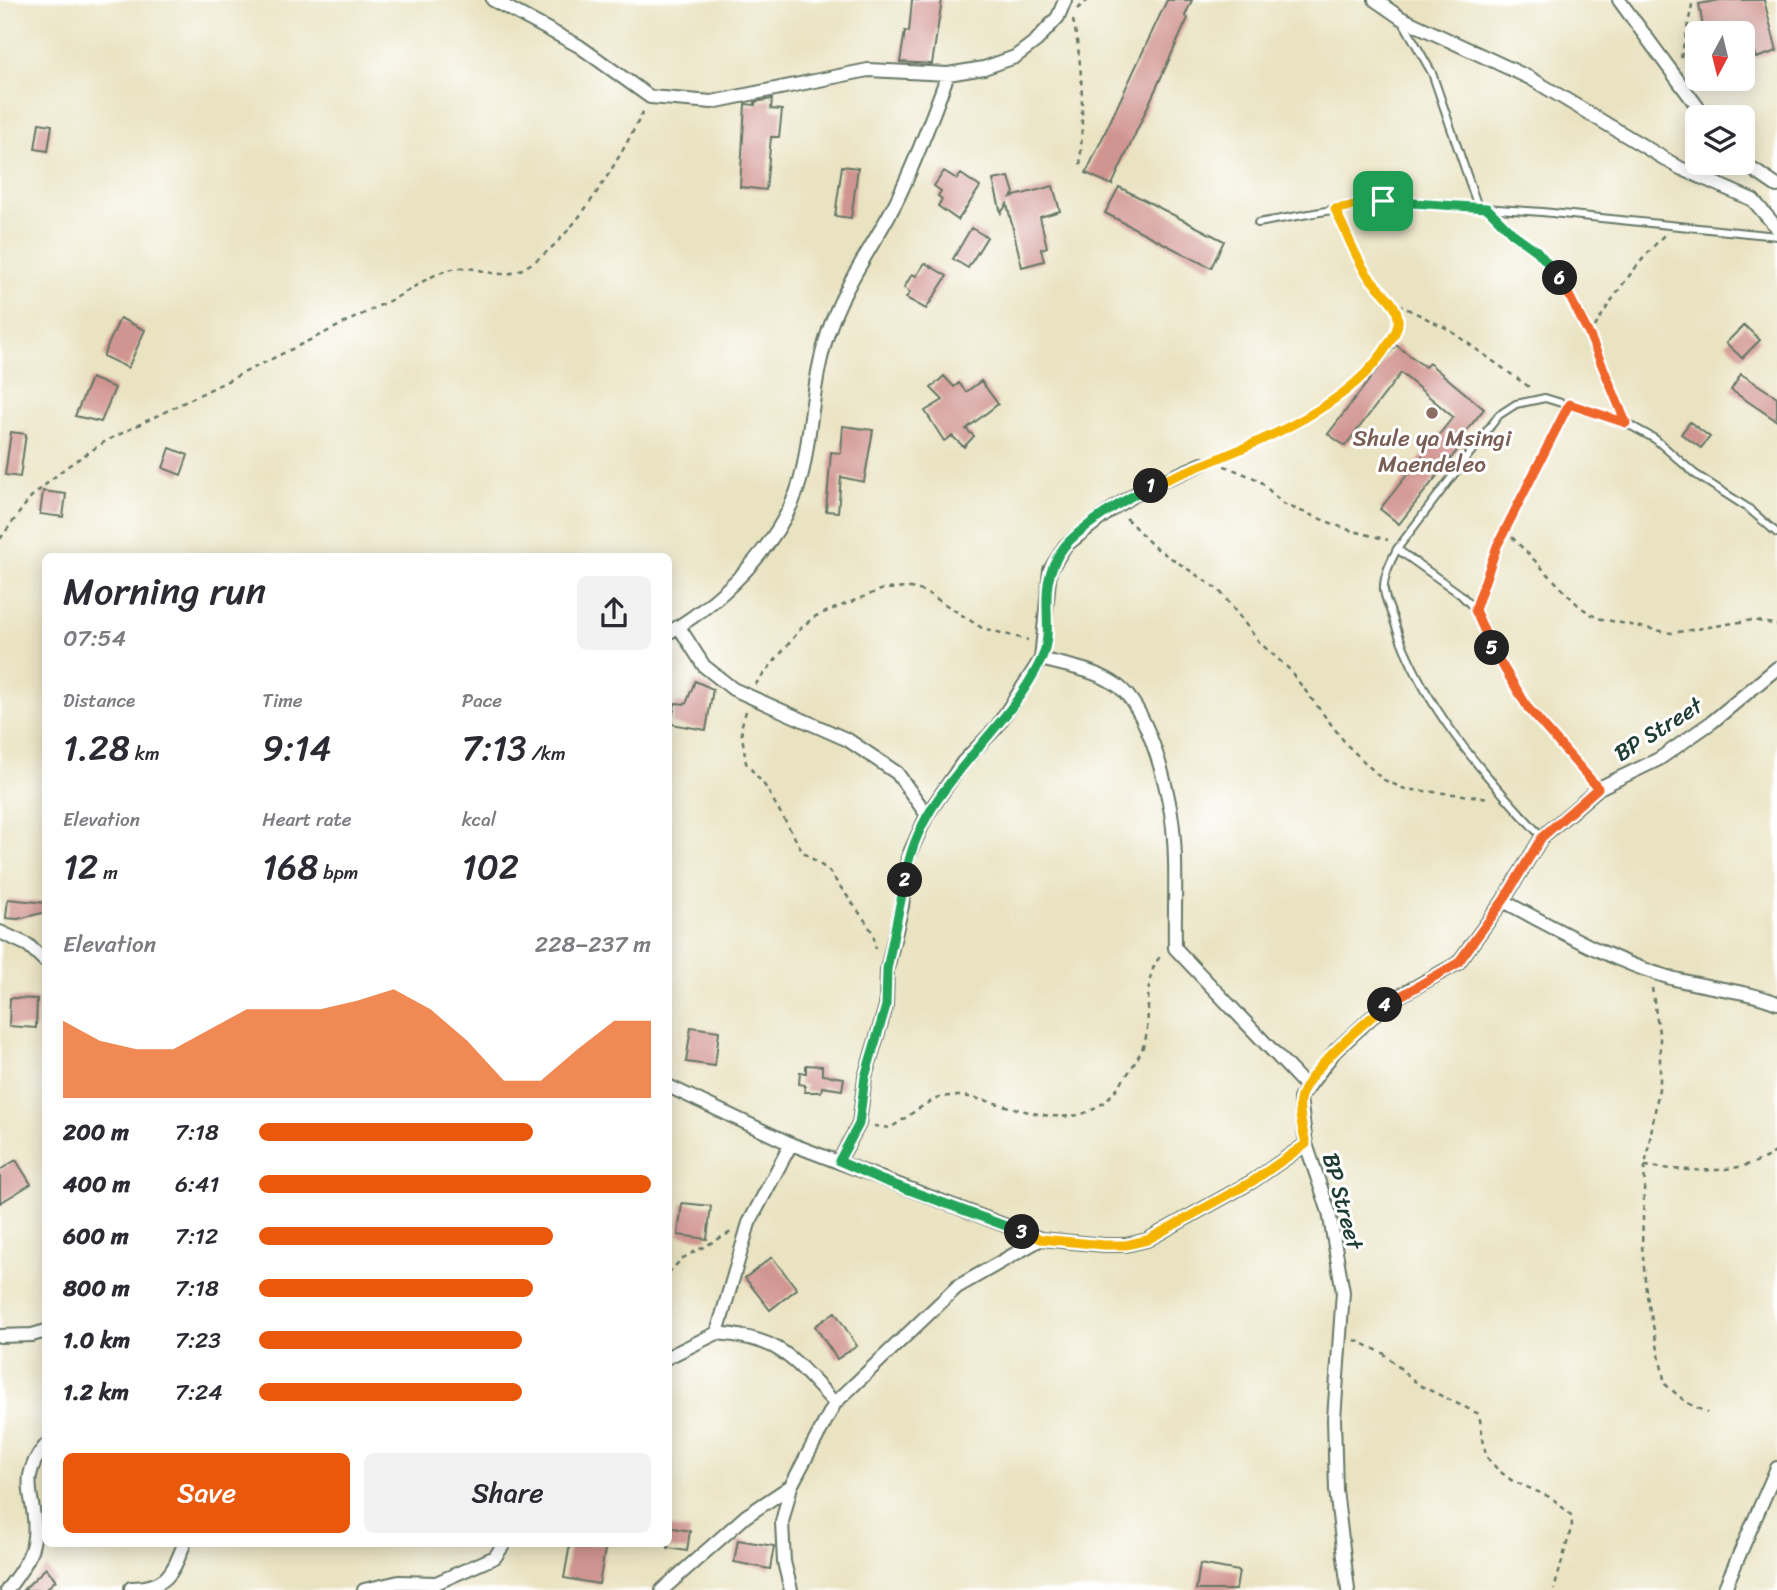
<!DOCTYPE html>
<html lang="en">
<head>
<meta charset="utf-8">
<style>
  :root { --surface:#fff; --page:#f2f2f3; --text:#2b2b33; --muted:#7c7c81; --accent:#ea580c }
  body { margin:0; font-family:Sriracha,sans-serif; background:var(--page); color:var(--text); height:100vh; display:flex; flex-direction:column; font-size:26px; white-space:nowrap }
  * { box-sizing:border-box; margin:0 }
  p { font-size:23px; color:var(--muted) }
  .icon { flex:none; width:38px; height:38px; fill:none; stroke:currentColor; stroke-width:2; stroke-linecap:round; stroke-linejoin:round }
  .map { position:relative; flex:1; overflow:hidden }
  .panel { position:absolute; left:42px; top:553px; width:630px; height:994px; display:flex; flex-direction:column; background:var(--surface); border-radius:10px; box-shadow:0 4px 18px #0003 }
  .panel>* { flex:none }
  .needle { width:46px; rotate:187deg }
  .buttons { position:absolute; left:1685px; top:21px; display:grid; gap:14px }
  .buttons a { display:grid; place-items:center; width:70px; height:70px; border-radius:10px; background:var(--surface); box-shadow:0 4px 18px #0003; font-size:35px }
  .pin { position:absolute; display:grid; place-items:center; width:60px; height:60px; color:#fff; margin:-30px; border-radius:14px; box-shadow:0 4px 10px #0006 }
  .km { position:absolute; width:35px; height:35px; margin:-18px; border-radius:50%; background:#222; color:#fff; font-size:19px; line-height:35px; text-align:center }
  .round { display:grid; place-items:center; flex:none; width:74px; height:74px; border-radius:10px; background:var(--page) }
  .summary { display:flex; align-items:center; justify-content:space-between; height:119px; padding:0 21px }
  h1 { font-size:38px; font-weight:600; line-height:52px }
  .figures { display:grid; grid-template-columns:repeat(3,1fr); gap:10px; height:119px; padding:7px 21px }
  .figures div { display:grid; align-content:center }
  .figures b { font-size:35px; font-weight:600 }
  .figures small { font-size:19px; font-weight:400 }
  .figures p { font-size:19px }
  .chart { height:196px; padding:14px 21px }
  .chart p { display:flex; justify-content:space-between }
  .chart svg { width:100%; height:126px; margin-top:7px; fill:var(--accent); opacity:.7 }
  .cta { display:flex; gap:14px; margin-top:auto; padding:14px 21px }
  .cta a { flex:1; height:80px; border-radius:10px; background:var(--accent); color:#fff; font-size:28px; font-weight:600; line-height:80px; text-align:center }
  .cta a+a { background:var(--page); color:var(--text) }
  ul { padding:0 21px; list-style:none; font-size:23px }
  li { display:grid; grid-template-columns:112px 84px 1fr; align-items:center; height:52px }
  li i { height:18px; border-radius:9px; background:var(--accent) }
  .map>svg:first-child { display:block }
</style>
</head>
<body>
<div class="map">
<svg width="1777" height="1590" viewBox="0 0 1777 1590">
  <rect width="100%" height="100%" fill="#fff"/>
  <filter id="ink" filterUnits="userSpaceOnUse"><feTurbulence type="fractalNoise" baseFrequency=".0143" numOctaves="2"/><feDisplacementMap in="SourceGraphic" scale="14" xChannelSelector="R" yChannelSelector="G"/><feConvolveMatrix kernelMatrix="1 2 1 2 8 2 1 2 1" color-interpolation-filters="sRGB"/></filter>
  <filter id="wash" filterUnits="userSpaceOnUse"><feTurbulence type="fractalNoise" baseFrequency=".00686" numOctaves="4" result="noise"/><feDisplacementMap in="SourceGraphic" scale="28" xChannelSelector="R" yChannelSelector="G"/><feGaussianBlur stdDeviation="1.57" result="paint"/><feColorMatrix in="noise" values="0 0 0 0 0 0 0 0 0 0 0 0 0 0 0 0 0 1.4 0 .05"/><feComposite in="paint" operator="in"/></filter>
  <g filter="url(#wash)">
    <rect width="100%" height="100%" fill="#eae3c2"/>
    <g id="blocks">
      <path fill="#d19591" d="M912 0H942L932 64 900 62 905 31 909 32Z
        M1167 0H1192L1185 16 1188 18 1112 185 1086 173Z
        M1720 0H1764L1777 51 1756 58 1744 25 1704 33 1699 4Z
        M772 99 771 109 782 110 779 137H771L766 190 740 187 745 104 755 105V102Z
        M39 123 52 125 48 151 35 149Z
        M842 166 858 168 851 218 835 216Z
        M944 171 957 179 961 174 980 187 958 220 938 206 942 199 938 196 941 191 934 186Z
        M1009 177 1014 193 1011 197 1053 186 1060 211 1040 217 1047 247 1041 249 1044 261 1022 267 1007 204 1001 213 993 180Z
        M1119 187 1224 241 1211 268 1105 213Z
        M971 228 987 237 968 268 953 259Z
        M925 263 947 276 926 309 906 298 910 292 904 288 912 274 916 276Z
        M120 318 145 330 128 368 103 356Z
        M1744 325 1760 340 1742 358 1726 343Z
        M1396 345 1425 367 1429 363 1484 409 1463 435 1467 438 1399 524 1380 509 1453 417 1401 373 1345 446 1328 434Z
        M1741 374 1777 397V421L1731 390Z
        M944 376 954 387 959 383 966 392 981 381 998 404 966 429 974 436 964 447 952 436 944 441 925 411 943 400 931 388Z
        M91 378 115 388 101 422 75 416Z
        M1690 422 1710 437 1701 448 1681 434Z
        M843 426 873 430 864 482 841 477 838 512 826 511 831 452 841 453Z
        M11 432 26 434 20 477 5 475Z
        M170 448 188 455 181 475 163 468Z
        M43 491 66 494 63 517 40 514Z
        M695 681 713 689 706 730 671 724 675 703 686 704Z
        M8 899 46 903V912L18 919 6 918Z
        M10 998 37 999 36 1028 9 1026Z
        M691 1027 719 1031 715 1066 686 1062Z
        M806 1065 822 1066V1075L844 1078 842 1090 822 1087 821 1092H805V1085L799 1084 800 1072 806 1073Z
        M16 1160 31 1184 0 1203V1170Z
        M682 1203 711 1206 707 1239 678 1235Z
        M772 1257 797 1289 770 1310 745 1278Z
        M835 1312 857 1346 837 1359 815 1326Z
        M668 1527 690 1531 687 1551 668 1548Z
        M738 1540 774 1546 770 1569 734 1562Z
        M570 1544H606L599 1584 564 1578Z
        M1200 1564 1239 1571 1236 1590H1196Z
        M46 1568 56 1580 45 1590H23Z"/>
    </g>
  </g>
  <g filter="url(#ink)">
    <use href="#blocks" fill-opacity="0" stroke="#676" stroke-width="2"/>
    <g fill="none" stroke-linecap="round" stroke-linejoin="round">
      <defs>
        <path id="service" d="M1403 22 1432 73 1478 207
          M1258 223 1383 201 1542 212 1777 236
          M1397 549 1460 594 1475 609 1498 659 1528 708 1599 788
          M1542 837C1483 774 1421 705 1394 621 1391 611 1385 600 1384 590 1383 576 1391 561 1397 549L1499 415 1516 404 1545 398 1626 423 1655 439 1695 474 1748 508 1777 533"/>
        <path id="minor" d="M493 0 579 46 650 97 712 102 868 70 948 74 984 68 1015 57 1036 41 1058 17 1065 0
          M1375 0 1401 18 1530 78 1680 168 1753 200 1777 228
          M1619 0 1705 117
          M1743 163 1777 186
          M679 627 704 666 733 689 848 740 897 773 927 815
          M668 633C727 598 792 534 804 464 813 415 814 367 833 319 849 278 876 241 896 202 916 161 932 118 948 74
          M1041 659C1066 666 1097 670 1118 686 1147 708 1165 778 1171 813 1178 856 1174 904 1175 948L1306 1086
          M1503 901C1555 928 1611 961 1668 977 1704 988 1742 989 1777 1003
          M0 932 28 945 46 962
          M668 1086 791 1144 1041 1239 1104 1245H1126L1147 1240 1253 1181 1306 1144
          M791 1144 749 1223 717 1333C784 1339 791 1358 835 1403
          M839 1161 859 1124 865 1077 886 1006 887 969 902 906 908 857 927 815 963 762 996 728 1041 659 1050 570 1065 546 1115 507 1140 491 1202 464
          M0 1336 32 1335 46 1331
          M668 1357 717 1333
          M131 1588C167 1588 172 1574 184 1544
          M7 1590C19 1573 32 1558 34 1537 39 1500 14 1482 46 1445
          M364 1590 399 1582 436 1583 495 1557 504 1544
          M662 1590 746 1516 791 1486
          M791 1590 784 1562 782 1522 791 1486 835 1403 957 1287 1041 1239
          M1348 1590 1336 1490 1334 1419 1343 1292 1329 1212 1306 1144 1300 1098 1335 1051 1387 1003 1458 963 1503 901 1542 837 1599 788 1659 759 1712 722 1777 668
          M1724 1590 1777 1468"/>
      </defs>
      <use href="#service" stroke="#676" stroke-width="10"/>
      <use href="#minor" stroke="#676" stroke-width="16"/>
      <path stroke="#676" stroke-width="2.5" stroke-dasharray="5 5" stroke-linecap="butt" d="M1077 9 1088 0
        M1073 20C1084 68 1083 119 1080 168
        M1681 58 1693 0
        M1499 221 1556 270 1590 336 1620 408
        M1389 300 1448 329 1532 389
        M1590 336C1610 299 1635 266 1664 235
        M1215 458C1276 432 1352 408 1387 347 1392 338 1399 329 1398 318 1397 311 1390 301 1385 295 1364 272 1353 247 1339 218
        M1215 462 1259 480 1283 504 1346 529 1388 540
        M1126 518 1153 546 1219 590 1260 643 1288 668 1347 745 1382 779 1405 789 1491 798
        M1505 530 1579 606 1597 618 1671 633 1753 620 1777 625
        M0 539 31 497 65 468 106 441 399 296C420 284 442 266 467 268 483 269 498 278 515 272 568 252 620 158 644 110
        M1480 596 1497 546 1564 416
        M755 685 803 626 816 616 883 589 911 588 926 592 982 628 1028 640
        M746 711 741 728 746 763 765 786 803 852 828 870 864 919 873 933 876 949
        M1652 988 1660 1039V1083L1645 1166 1642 1245 1646 1291 1665 1384 1686 1402 1707 1413
        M874 1126 890 1128C905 1119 920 1106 936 1099 979 1082 1056 1142 1103 1103 1117 1091 1140 1059 1145 1041 1152 1015 1141 973 1163 954
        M1645 1166C1688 1171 1739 1177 1777 1151
        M668 1273 683 1258 733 1231
        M1355 1340 1383 1353 1419 1385 1479 1414 1486 1456 1498 1470 1511 1480 1552 1498 1571 1515 1572 1525 1554 1590"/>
      <use href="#service" stroke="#fff" stroke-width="6"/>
      <use href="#minor" stroke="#fff" stroke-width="12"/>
    </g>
  </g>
  <g fill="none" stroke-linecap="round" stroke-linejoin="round" filter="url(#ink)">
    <defs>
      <path id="split-1" d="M1151 486C1227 453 1346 417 1389 343 1394 335 1399 328 1398 319 1397 300 1374 287 1365 271 1353 252 1345 229 1335 209L1383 201"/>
      <path id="split-2" d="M905 880C918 787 1003 740 1041 660 1058 623 1032 589 1064 547 1079 528 1128 497 1151 486"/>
      <path id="split-3" d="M905 880 887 969 886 1006 865 1077 859 1124 839 1161 882 1180 1022 1232"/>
      <path id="split-4" d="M1022 1232 1041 1239 1104 1245H1126L1147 1240 1253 1181 1306 1144C1303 1130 1298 1114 1300 1100 1305 1072 1364 1024 1385 1005"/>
      <path id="split-5" d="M1385 1005 1458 963 1503 901 1542 837 1598 788 1528 708 1492 648"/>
      <path id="split-6" d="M1492 648 1475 610 1497 546 1569 404 1626 423 1590 336 1560 278"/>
      <path id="split-7" d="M1383 201 1487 208 1512 233 1537 251 1560 278"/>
    </defs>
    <use href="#split-1" stroke="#fff" stroke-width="14"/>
    <use href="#split-2" stroke="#fff" stroke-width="14"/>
    <use href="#split-3" stroke="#fff" stroke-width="14"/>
    <use href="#split-4" stroke="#fff" stroke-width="14"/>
    <use href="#split-5" stroke="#fff" stroke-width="14"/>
    <use href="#split-6" stroke="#fff" stroke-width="14"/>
    <use href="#split-7" stroke="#fff" stroke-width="14"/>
    <use href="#split-1" stroke="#f5b400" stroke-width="9"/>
    <use href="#split-2" stroke="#22a559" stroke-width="9"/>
    <use href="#split-3" stroke="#22a559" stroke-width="9"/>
    <use href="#split-4" stroke="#f5b400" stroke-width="9"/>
    <use href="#split-5" stroke="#f0652b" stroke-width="9"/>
    <use href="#split-6" stroke="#f0652b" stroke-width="9"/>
    <use href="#split-7" stroke="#22a559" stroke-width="9"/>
  </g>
  <circle fill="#8d6e63" stroke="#fff" stroke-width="2.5" cx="1432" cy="413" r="7"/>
  <g text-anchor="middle" stroke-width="6" stroke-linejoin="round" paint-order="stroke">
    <g font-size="23" fill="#785e54" stroke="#fff">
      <text x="1432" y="446">Shule ya Msingi<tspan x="1432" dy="26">Maendeleo</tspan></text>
    </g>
    <g font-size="23" fill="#1f3d34" stroke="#fff">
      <text transform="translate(1658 729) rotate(-32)" y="8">BP Street</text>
      <text transform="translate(1343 1201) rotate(75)" y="8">BP Street</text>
    </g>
  </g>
</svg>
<div class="buttons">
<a><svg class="needle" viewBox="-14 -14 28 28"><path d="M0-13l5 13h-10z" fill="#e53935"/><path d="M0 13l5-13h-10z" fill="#7c7c81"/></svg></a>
<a><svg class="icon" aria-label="layers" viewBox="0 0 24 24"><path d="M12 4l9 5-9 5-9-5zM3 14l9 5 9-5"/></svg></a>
</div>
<div class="pin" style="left:1383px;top:201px;background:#1e9e55"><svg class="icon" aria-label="arrive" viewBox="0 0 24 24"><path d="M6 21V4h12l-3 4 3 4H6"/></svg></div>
<b class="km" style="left:1151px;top:486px">1</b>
<b class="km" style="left:905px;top:880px">2</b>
<b class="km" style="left:1022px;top:1232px">3</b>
<b class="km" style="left:1385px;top:1005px">4</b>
<b class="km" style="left:1492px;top:648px">5</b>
<b class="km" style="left:1560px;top:278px">6</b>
<section class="panel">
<div class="summary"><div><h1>Morning run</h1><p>07:54</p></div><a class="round"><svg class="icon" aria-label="share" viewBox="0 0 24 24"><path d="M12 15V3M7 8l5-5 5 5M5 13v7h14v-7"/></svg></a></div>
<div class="figures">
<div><p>Distance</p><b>1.28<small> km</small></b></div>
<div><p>Time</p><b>9:14</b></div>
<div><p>Pace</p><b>7:13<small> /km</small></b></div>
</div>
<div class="figures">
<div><p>Elevation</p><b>12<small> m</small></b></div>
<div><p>Heart rate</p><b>168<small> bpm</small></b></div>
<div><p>kcal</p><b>102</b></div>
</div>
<div class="chart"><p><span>Elevation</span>228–237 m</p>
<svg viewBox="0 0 160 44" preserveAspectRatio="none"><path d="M0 44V17L10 24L20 27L30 27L40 20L50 13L60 13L70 13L80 10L90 6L100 13L110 24L120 38L130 38L140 27L150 17L160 17V44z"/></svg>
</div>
<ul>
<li><b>200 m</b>7:18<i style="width:70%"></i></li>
<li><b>400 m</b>6:41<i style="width:100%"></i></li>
<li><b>600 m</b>7:12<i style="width:75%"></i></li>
<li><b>800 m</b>7:18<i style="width:70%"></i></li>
<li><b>1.0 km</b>7:23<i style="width:67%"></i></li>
<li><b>1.2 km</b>7:24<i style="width:67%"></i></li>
</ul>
<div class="cta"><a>Save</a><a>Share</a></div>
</section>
</div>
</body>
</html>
